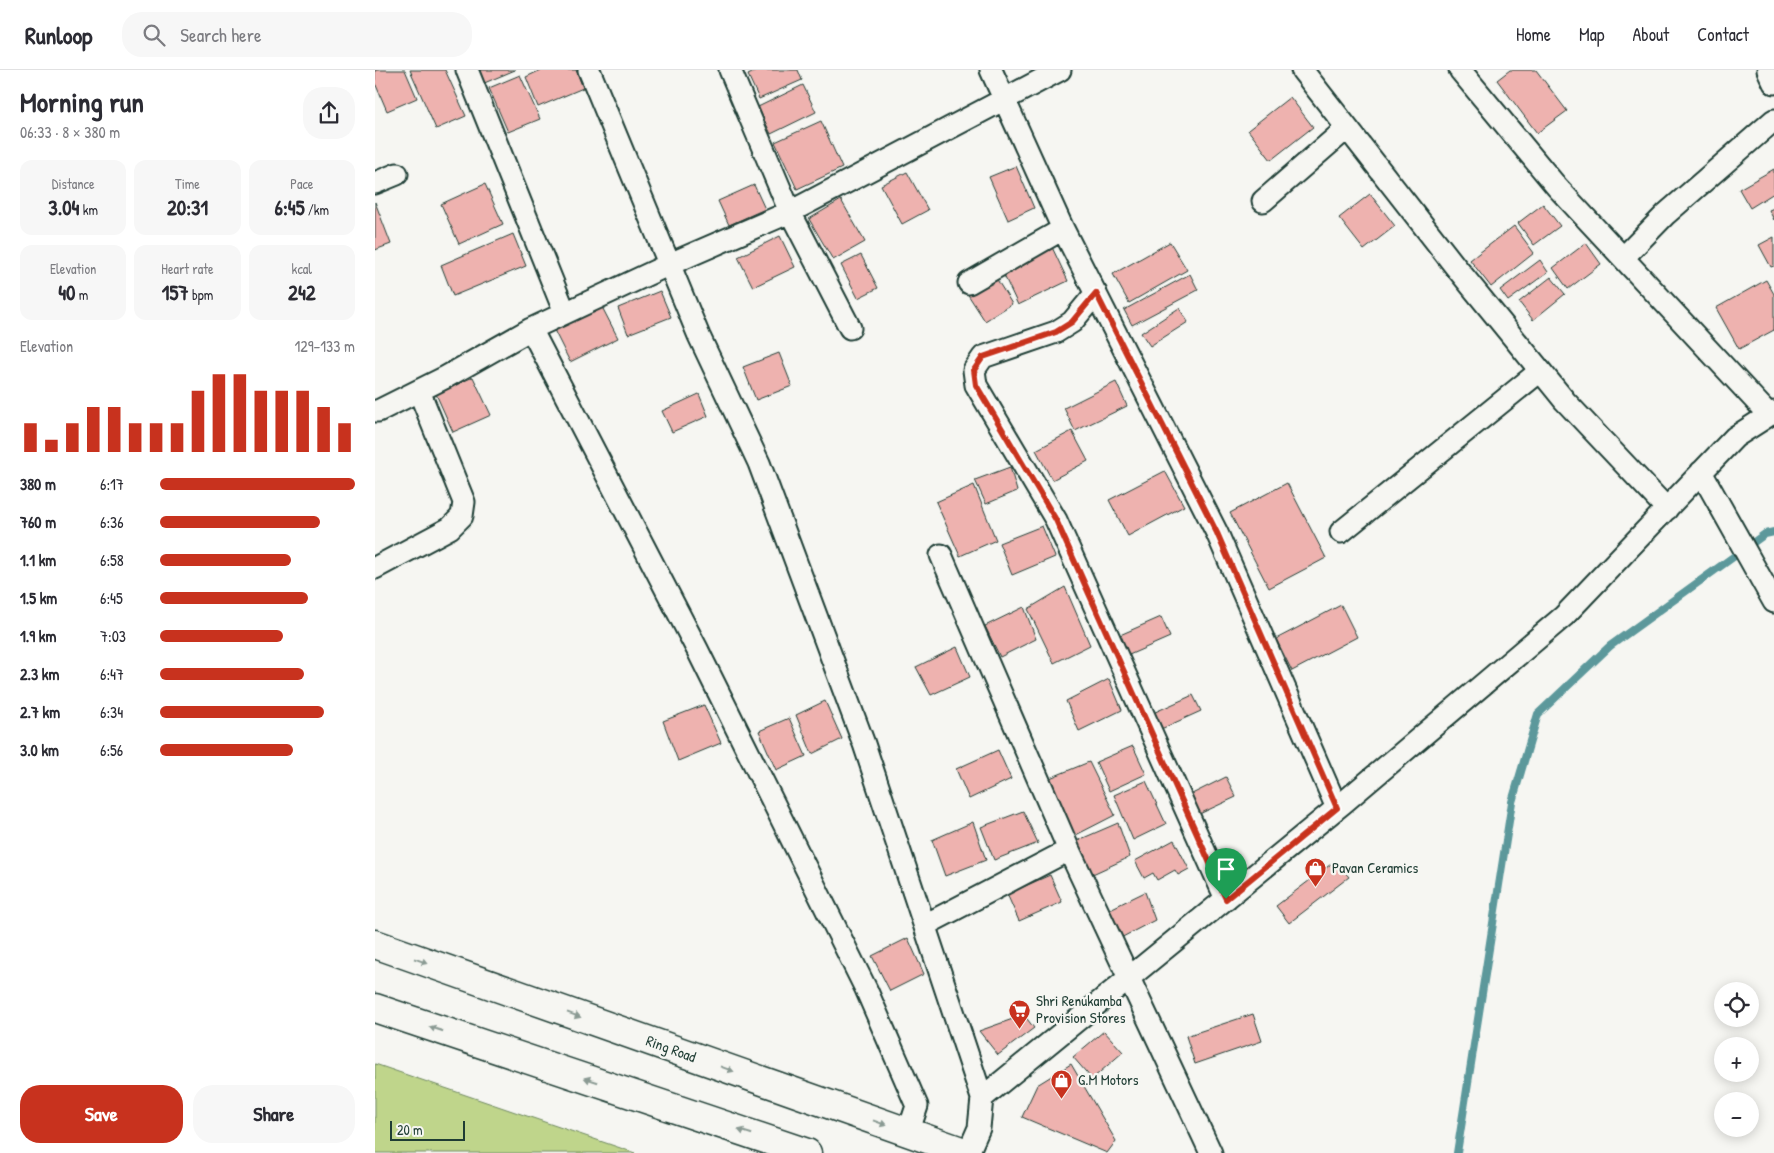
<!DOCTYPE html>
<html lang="en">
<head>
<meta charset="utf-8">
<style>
  :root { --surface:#fff; --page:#f7f7f7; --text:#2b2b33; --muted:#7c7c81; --line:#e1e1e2; --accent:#c8321e }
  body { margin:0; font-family:"Patrick Hand",sans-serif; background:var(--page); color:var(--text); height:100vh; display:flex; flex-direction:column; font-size:19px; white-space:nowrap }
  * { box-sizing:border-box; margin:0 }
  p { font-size:16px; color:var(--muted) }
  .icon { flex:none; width:28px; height:28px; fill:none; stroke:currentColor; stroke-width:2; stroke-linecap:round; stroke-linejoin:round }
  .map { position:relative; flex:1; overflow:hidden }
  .details { display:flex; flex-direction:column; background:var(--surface); width:375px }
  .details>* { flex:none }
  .tools { position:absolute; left:1339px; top:912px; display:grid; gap:10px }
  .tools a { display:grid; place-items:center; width:45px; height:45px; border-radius:50%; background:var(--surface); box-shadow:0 2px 12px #0003; font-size:25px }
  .scale { position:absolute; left:15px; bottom:12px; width:75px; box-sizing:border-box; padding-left:5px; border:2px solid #1f3d34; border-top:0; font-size:14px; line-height:18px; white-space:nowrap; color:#1f3d34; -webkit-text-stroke:4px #f6f6f2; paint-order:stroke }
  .pin { position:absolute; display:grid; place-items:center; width:42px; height:42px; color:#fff; margin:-51px -21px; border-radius:50% 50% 50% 0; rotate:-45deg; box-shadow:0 0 5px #0007 }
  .pin .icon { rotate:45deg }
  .round { display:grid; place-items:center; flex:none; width:52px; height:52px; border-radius:20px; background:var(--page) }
  .headline { display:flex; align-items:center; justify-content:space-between; height:85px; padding:0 20px }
  h1 { font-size:28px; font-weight:700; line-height:38px }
  .figures { display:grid; grid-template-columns:repeat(3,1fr); gap:8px; height:85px; padding:5px 20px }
  .figures div { display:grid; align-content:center; border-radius:12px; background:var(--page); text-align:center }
  .figures b { font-size:21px; font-weight:700 }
  .figures small { font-size:14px; font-weight:400 }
  .figures p { font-size:14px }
  .chart { height:140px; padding:10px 20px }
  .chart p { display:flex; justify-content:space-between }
  .chart svg { width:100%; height:90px; margin-top:5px; stroke:var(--accent); stroke-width:6 }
  .primary-button { display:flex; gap:10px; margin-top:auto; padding:10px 20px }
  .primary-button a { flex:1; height:58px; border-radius:20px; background:var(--accent); color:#fff; font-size:20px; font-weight:700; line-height:58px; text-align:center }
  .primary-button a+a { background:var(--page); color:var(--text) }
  ul { padding:0 20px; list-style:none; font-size:16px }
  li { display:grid; grid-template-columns:80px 60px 1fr; align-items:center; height:38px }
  li i { height:12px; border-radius:6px; background:var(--accent) }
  header { display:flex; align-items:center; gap:30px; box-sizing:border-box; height:70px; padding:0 25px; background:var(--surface); border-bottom:1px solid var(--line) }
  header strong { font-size:24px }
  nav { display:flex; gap:28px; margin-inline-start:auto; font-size:18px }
  .search { width:350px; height:45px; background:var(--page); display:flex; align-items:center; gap:12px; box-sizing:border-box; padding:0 18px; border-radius:20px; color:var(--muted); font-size:19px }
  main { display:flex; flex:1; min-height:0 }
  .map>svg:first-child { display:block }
</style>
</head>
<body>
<header>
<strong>Runloop</strong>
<div class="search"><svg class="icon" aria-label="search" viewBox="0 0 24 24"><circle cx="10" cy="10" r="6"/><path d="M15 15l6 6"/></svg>Search here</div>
<nav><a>Home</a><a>Map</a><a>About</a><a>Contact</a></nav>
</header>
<main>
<section class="details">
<div class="headline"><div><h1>Morning run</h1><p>06:33 · 8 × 380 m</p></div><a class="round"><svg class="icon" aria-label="share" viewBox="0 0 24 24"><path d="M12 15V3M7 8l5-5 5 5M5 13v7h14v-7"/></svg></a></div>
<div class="figures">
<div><p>Distance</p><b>3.04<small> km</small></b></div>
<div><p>Time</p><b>20:31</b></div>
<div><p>Pace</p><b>6:45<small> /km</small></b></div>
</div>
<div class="figures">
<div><p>Elevation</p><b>40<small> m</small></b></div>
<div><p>Heart rate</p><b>157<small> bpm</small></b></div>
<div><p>kcal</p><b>242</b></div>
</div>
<div class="chart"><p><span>Elevation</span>129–133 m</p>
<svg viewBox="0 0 160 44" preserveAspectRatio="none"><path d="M5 44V30M15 44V38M25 44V30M35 44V22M45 44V22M55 44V30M65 44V30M75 44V30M85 44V14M95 44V6M105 44V6M115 44V14M125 44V14M135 44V14M145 44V22M155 44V30"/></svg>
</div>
<ul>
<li><b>380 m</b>6:17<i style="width:100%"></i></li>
<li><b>760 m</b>6:36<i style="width:82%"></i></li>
<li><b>1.1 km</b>6:58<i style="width:67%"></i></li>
<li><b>1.5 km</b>6:45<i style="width:76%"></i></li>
<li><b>1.9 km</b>7:03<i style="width:63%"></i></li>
<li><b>2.3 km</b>6:47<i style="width:74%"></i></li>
<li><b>2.7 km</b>6:34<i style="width:84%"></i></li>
<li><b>3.0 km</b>6:56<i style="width:68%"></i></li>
</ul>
<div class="primary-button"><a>Save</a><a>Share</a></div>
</section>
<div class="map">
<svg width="1399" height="1083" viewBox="0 0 1399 1083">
  <rect width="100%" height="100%" fill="#f6f6f2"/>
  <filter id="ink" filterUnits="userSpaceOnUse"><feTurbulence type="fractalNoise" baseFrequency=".02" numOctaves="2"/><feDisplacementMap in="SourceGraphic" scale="10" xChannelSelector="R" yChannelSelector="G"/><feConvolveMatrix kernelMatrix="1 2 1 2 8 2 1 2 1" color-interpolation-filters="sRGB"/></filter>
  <g filter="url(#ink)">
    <path fill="#bfd58b" stroke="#6f8960" d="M0 994 260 1083H0Z"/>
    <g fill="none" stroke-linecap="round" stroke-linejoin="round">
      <path stroke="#5c989b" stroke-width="8" d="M1082 1083 1137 732 1163 644 1235 576 1390 464 1399 462"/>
    </g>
    <path fill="#eeb2af" stroke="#1f3d34" d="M0 0H30L42 28 12 41 0 13Z
      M35 0H70L91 46 61 59Z
      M101 0H140L107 14Z
      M166 0H201L208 18 163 37 151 7Z
      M383 0H423L427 10 384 29 373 5Z
      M1135 0H1161L1192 41 1162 63 1122 10Z
      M145 5 165 49 133 62 114 18Z
      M428 15 441 42 396 64 383 37Z
      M915 27 938 57 896 90 873 60Z
      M446 51 467 98 422 119 400 72Z
      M641 96 659 138 633 150 614 107Z
      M1399 99V123L1375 138 1364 119Z
      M532 102 553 140 527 154 506 115Z
      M110 114 128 154 84 174 66 134Z
      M379 115 390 139 354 155 343 131Z
      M995 124 1020 156 989 180 964 148Z
      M466 130 490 172 458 190 434 149Z
      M0 132 16 174 0 180Z
      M1168 134 1185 156 1159 175 1143 153Z
      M1399 138V150L1394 140Z
      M1139 156 1159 183 1116 217 1095 190Z
      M138 164 151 196 78 226 66 195Z
      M405 166 420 197 378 217 363 187Z
      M1399 167V196L1396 197 1384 175Z
      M795 172 812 200 754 233 738 204Z
      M675 173 693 211 643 235 625 197Z
      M1211 173 1226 194 1193 219 1178 198Z
      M486 185 503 218 483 228 466 195Z
      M1165 190 1173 202 1133 231 1125 220Z
      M618 203 637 234 610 251 590 220Z
      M815 204 823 220 757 255 749 240Z
      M1176 207 1190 224 1158 250 1144 232Z
      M1391 210 1399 224V260L1364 279 1341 238Z
      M285 221 296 247 253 264 243 238Z
      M227 237 243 268 195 292 179 260Z
      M804 238 813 252 775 276 766 263Z
      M404 283 417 316 381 330 368 297Z
      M98 307 116 345 78 362 61 324Z
      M741 312 752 336 700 361 689 338Z
      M324 324 333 346 297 362 287 341Z
      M697 361 713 391 677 410 661 380Z
      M635 397 642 421 611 434 600 410Z
      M790 401 809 436 753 466 734 430Z
      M912 413 951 488 894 518 855 443Z
      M599 415 621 470 585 486 561 432Z
      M667 456 680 487 637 505 624 473Z
      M690 517 715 575 679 593 653 539Z
      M966 535 982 567 917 601 901 569Z
      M649 537 661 569 625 587 610 556Z
      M786 547 795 567 754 585 745 565Z
      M582 577 595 607 556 625 541 597Z
      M734 609 747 640 704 661 691 631Z
      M818 625 826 641 786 659 778 643Z
      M450 631 467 669 437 684 421 645Z
      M329 635 346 673 303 691 288 651Z
      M414 648 431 686 401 700 384 661Z
      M758 676 771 704 734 721 721 692Z
      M623 680 636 709 594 729 581 699Z
      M714 692 740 745 699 766 670 710Z
      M851 707 861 727 820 746 811 727Z
      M771 711 791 754 758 770 739 725Z
      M648 741 663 773 619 790 606 757Z
      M598 752 611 790 570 806 557 770Z
      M743 753 755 787 711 807 699 772Z
      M799 770 814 799 803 805 800 800 782 810 778 803 769 808 760 791Z
      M960 791 974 807 914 853 901 836Z
      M675 805 687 832 644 851 632 824Z
      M770 822 780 850 738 872 727 843Z
      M533 868 549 904 515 921 497 886Z
      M878 944 887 971 820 994 811 966Z
      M649 945 659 958 623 985 604 961Z
      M729 961 748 982 717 1009 698 987Z
      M696 994 741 1071 732 1083 647 1047 662 1015Z"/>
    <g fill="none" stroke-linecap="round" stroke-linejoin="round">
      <defs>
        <path id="minor" d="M92 0 190 243
          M214 0 324 266 384 393 489 674 607 1028 604 1058 593 1083
          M355 0 415 142 475 258
          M616 0 688 159 842 463 962 738
          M927 0 1080 196 1190 331 1292 439
          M1085 0 1182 117 1394 345
          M1393 0 1399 13
          M0 113 22 104
          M888 131 972 58
          M1248 188 1291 144 1399 50
          M594 213 688 159
          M721 223 697 252 681 262 608 287 599 300 601 315 681 450 851 829
          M156 259 295 194 415 142 685 0
          M0 341H3L71 307 156 259 322 579 491 919 542 1036 533 1063
          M1326 402 1399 532
          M966 462 1165 301
          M566 485 694 780 836 1083
          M0 498 75 458 87 446 89 432 44 321
          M550 855 694 780
          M607 1028 968 733 1189 546 1360 367 1399 342"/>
        <path id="primary" d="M0 874 592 1083
          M0 938 432 1083"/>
      </defs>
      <use href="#minor" stroke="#1f3d34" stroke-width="25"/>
      <use href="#primary" stroke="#1f3d34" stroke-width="31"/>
      <use href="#minor" stroke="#f6f6f2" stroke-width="21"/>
      <use href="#primary" stroke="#f6f6f2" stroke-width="28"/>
    </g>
    <defs><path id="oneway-solid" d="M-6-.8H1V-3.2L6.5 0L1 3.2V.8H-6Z" transform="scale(1.25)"/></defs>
    <g fill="#8a9a93">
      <use href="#oneway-solid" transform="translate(46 891) rotate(20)"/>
      <use href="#oneway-solid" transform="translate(199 945) rotate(20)"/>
      <use href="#oneway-solid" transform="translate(61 959) rotate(-162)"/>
      <use href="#oneway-solid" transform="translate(352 999) rotate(20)"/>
      <use href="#oneway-solid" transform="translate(216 1010) rotate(-162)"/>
      <use href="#oneway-solid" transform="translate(505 1053) rotate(20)"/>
      <use href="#oneway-solid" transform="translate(370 1062) rotate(-162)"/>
    </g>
  </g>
  <g fill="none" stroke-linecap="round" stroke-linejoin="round" filter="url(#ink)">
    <defs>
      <path id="route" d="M721 223 842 463 962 738 851 829 681 450 601 315 599 300 608 287 681 262 697 252Z"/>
    </defs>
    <use href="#route" stroke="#fff" stroke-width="10"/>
    <use href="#route" stroke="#c8321e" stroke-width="6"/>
  </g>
  <defs>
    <symbol id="shop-pin" viewBox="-11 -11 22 30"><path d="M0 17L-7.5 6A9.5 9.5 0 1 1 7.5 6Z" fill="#c8321e" stroke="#f6f6f2"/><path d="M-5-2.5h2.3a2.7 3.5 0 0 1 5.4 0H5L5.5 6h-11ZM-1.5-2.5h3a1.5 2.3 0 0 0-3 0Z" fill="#fff"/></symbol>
    <symbol id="supermarket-pin" viewBox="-11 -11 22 30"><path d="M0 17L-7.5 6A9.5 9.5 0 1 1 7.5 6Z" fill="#c8321e" stroke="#f6f6f2"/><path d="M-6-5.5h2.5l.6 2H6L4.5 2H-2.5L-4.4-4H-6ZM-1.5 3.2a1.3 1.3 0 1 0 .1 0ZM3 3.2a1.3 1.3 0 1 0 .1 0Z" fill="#fff"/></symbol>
  </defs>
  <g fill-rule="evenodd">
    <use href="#shop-pin" x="928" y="786" width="25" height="34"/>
    <use href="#supermarket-pin" x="632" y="928" width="25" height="34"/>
    <use href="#shop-pin" x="674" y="998" width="25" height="34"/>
  </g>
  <g text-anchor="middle" stroke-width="4.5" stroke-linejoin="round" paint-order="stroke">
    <g font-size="15" fill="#1f3d34" stroke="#f6f6f2" text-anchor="start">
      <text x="957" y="803">Pavan Ceramics</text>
      <text x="661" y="936">Shri Renukamba<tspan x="661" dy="17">Provision Stores</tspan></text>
      <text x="703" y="1015">G.M Motors</text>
    </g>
    <g font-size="15" fill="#1f3d34" stroke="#f6f6f2">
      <text transform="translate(296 979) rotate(20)" y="5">Ring Road</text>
    </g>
  </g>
</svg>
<div class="tools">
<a><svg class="icon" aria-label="locate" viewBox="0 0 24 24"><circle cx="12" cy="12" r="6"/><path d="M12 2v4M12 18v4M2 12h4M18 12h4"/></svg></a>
<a>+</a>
<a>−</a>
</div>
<div class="scale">20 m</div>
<div class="pin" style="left:851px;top:829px;background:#1e9e55"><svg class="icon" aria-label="arrive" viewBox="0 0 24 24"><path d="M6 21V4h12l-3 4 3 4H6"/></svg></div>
</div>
</main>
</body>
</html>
